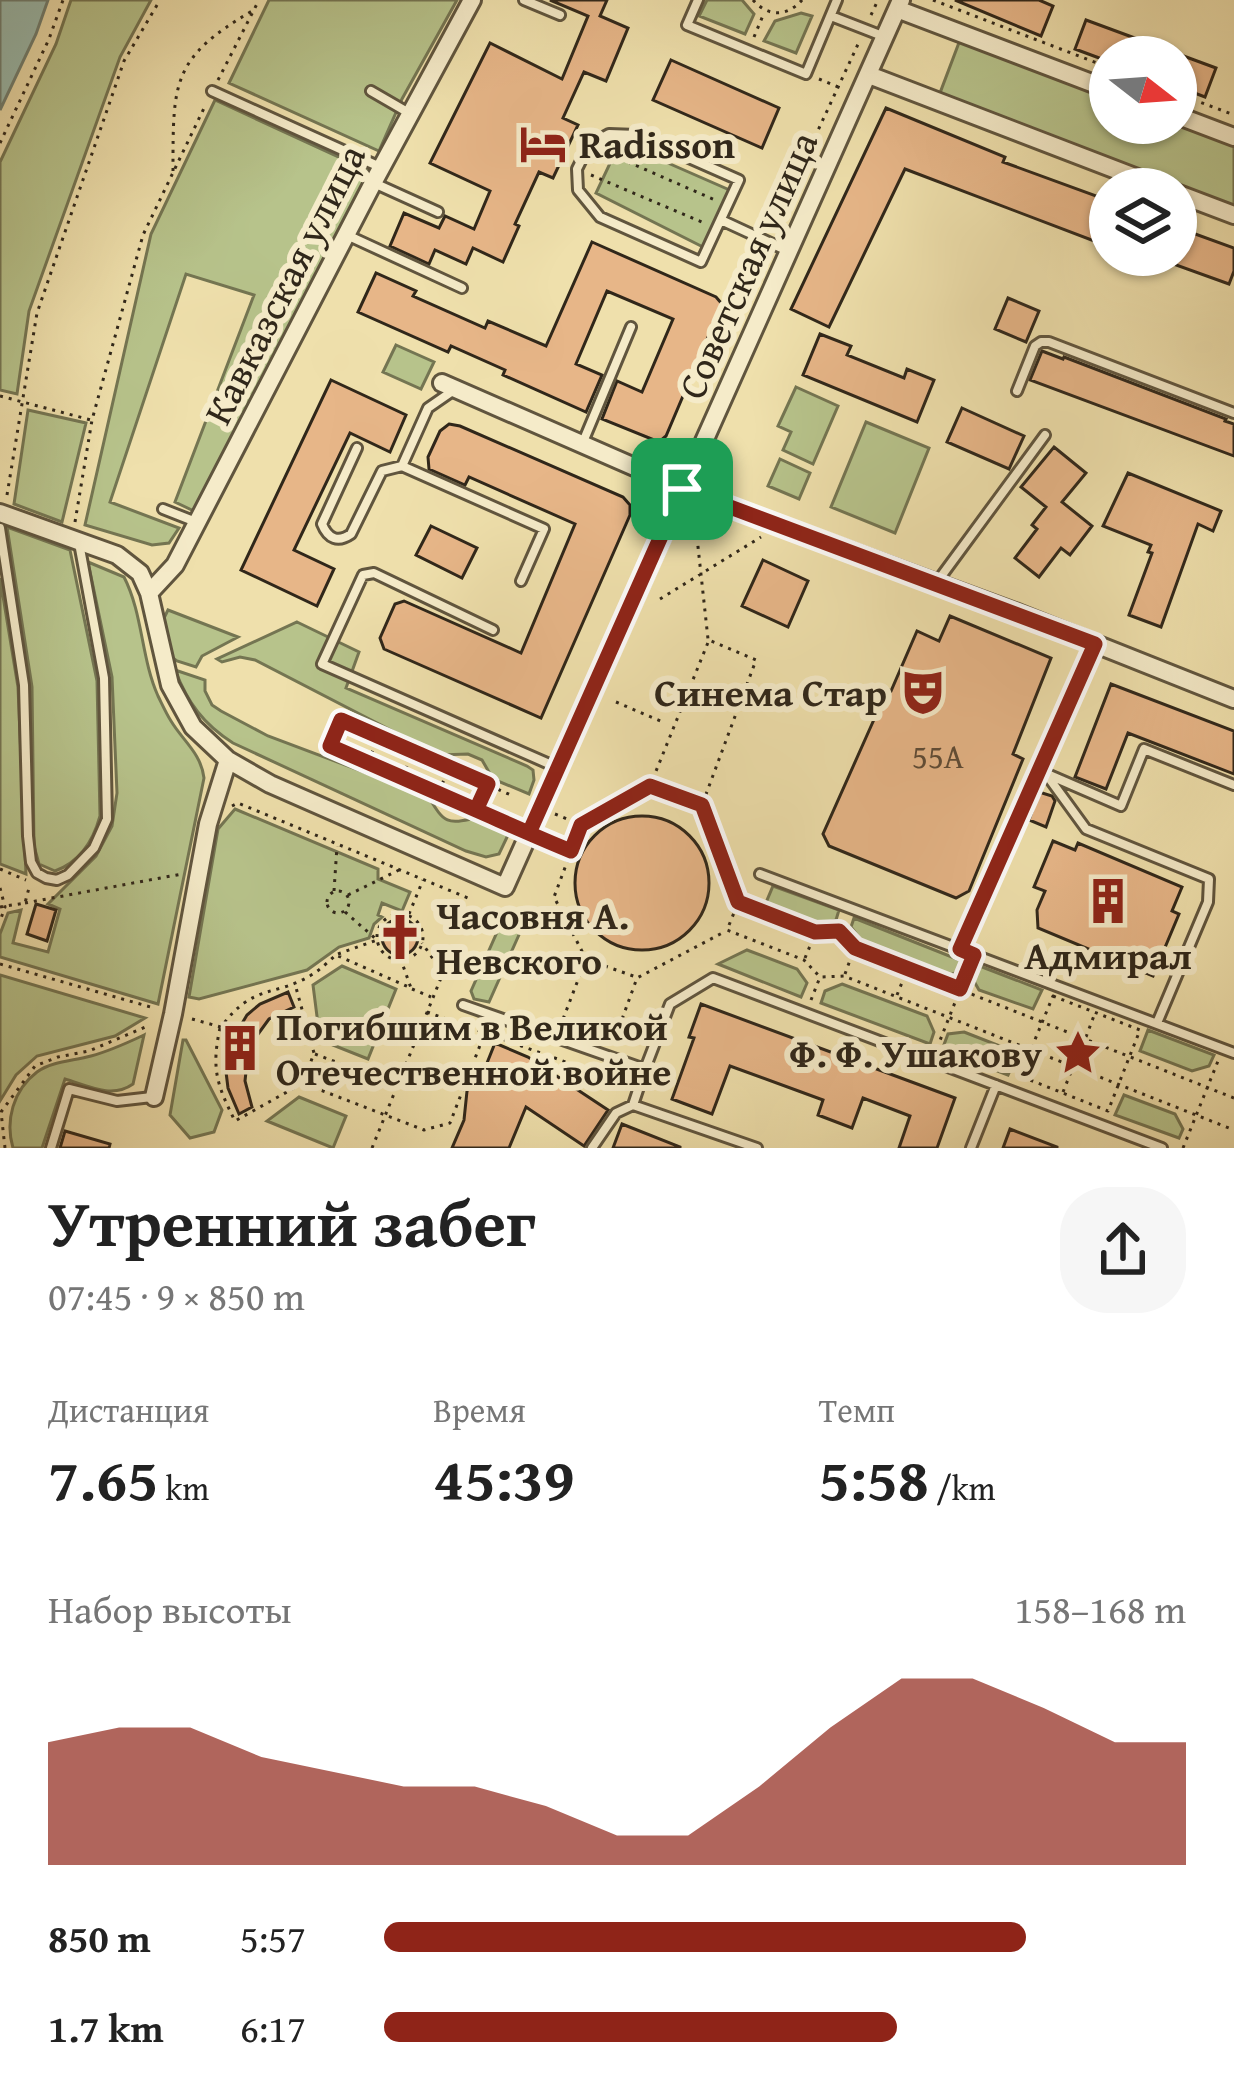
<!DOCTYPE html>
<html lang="ru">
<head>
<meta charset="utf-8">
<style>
  :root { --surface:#fff; --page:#f6f6f6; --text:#222; --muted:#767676; --accent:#8f2418 }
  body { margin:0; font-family:"Gentium Book Plus",serif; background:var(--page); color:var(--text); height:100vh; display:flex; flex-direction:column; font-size:45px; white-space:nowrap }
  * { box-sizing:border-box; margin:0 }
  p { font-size:39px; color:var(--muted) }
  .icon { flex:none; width:66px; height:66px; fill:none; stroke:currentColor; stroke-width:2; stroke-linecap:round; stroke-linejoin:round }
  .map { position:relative; height:1148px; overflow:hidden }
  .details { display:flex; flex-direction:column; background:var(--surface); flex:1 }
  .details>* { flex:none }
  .needle { width:78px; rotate:107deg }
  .fabs { position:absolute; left:1089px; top:36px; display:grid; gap:24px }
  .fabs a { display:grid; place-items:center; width:108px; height:108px; border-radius:50%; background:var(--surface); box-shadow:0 3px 9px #0004; font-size:60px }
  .pin { position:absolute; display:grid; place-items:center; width:102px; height:102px; color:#fff; margin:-51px; border-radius:24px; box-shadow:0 6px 18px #0006 }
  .round { display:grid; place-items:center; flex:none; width:126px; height:126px; border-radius:48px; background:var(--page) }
  .headline { display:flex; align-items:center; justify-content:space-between; height:204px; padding:0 48px }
  h1 { font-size:66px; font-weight:600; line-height:90px }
  .figures { display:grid; grid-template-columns:repeat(3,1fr); gap:18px; height:204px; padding:12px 48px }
  .figures div { display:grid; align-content:center }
  .figures b { font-size:60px; font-weight:600 }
  .figures small { font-size:33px; font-weight:400 }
  .figures p { font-size:33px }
  .chart { height:336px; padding:24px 48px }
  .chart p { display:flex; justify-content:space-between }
  .chart svg { width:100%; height:216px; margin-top:12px; fill:var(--accent); opacity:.7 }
  ul { padding:0 48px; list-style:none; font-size:39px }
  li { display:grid; grid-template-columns:192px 144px 1fr; align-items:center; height:90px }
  li i { height:30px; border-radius:15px; background:var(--accent) }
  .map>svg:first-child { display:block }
</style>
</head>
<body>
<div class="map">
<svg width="1234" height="1148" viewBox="0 0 1234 1148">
  <rect width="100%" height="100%" fill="#efe0ac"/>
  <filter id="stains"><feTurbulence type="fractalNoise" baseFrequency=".00167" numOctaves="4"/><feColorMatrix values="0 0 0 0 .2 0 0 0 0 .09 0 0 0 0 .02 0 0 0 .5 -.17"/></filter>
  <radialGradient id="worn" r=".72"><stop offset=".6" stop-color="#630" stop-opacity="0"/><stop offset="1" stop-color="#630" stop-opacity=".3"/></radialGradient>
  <path fill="#b7c38b" stroke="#747552" stroke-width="3" d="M71 0H151L120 57 29 311 17 394 0 390V162L56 44Z
    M269 0H457L402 99 379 151 229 83Z
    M707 0H742L754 14 745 34 699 16Z
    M801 13 812 16 796 53 764 41 775 21Z
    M960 40 1110 97V123H1176L1234 145V206L940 93Z
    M215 100 371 172 194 511 175 502 254 295 186 274 110 502 179 528 169 543 152 545 85 525 151 234Z
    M620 142 734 192 707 249 596 193Z
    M396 345 434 362 421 389 383 372Z
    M796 387 838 406 813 464 783 450 791 432 778 426Z
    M28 410 86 423 62 522 14 504Z
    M866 422 929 448 895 533 831 507Z
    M780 459 810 473 799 499 768 486Z
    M7 527 70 550 97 681 100 816C93 842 80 862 55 871L39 864 34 846 32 687Z
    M88 562 124 577C143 614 141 658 158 696 162 704 166 713 171 721 183 741 201 753 204 778L158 1004 0 957V934L8 913 21 910 13 943 48 952 60 909 48 904 96 856 112 826 117 793 112 677Z
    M0 578 18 687 26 874 0 864Z
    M168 610 238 637 202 656 196 667 177 661 170 656 164 618Z
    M297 622 359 652 346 688 527 766 533 770 534 780 529 794 493 779 482 760 468 754 439 755 255 660 240 657 222 662 217 659Z
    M175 670 205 680V691L212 705 221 711 268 736 428 796C446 826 447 824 481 817L509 833 499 854 486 857 466 851 233 743C203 724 188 703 175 670Z
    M235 809 378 869V879L410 892 402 911 382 903 378 915 382 917 374 924 369 938 339 947 307 970 199 999 189 997 218 829Z
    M773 886 839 910 836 920 817 926 765 905Z
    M510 918 519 921 522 928 489 1002 474 999 471 991 502 921Z
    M854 918 962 961 959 971 943 978 864 944 851 927Z
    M747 950 797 969 807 983 801 997 718 964Z
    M977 965 1042 990 1033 1009 979 990 971 976Z
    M342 966 396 989 368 1059 320 1040 313 985Z
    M0 975 145 1018 115 1036 37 1056 16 1075 0 1101Z
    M842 984 927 1016 934 1032 930 1044 821 1003 825 991Z
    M1148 1030 1214 1055 1209 1066 1192 1071 1140 1051Z
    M964 1032 1018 1053 1008 1075 942 1050 948 1034Z
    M144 1035 133 1084C112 1099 88 1086 65 1079L42 1148H13C5 1121 13 1090 37 1072 52 1061 74 1061 91 1056 110 1051 127 1043 144 1035Z
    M183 1040H186L222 1110 214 1132 190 1138 170 1115Z
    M1124 1095 1175 1114 1183 1129 1179 1138 1115 1115Z
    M299 1097 346 1116 333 1148 267 1121Z"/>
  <path fill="#9abcaf" stroke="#708073" stroke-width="3" d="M0 0H48L36 34 0 110Z"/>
  <path fill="#e7b688" stroke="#30271a" stroke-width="3" d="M550 0H607L600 16 628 28 606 81 584 72 563 118 578 125 553 178 539 172 515 224 519 226 503 262 473 248 466 264 435 250 429 264 390 246 404 213 439 228 445 216 474 229 490 191 430 163 490 43 562 79 588 16Z
    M955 0H1039L1053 6 1041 36Z
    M1086 20 1216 68 1205 97 1176 86V57H1110V62L1075 49Z
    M671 60 779 108 762 148 653 100Z
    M886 108 1005 157 1003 162 1110 201V247L905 169 829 327 791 309Z
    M1176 227 1234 248V271L1229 284 1176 265Z
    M592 242 716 297 722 304 666 436 659 442 602 419 617 381 642 392 673 319 607 291 576 364 602 375 586 412 503 375 505 370 451 346 448 352 358 312 376 273 416 291 413 296 485 328 488 321 546 346Z
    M1008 298 1039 311 1026 342 995 329Z
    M820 334 851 346 847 355 904 378 907 369 934 380 917 422 803 375Z
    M1042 351 1063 359 1064 357 1226 419 1225 421 1234 424V456L1030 380Z
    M331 380 406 415 390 452 350 433 294 550 334 569 317 606 241 570Z
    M962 408 1024 436 1009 469 947 442Z
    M449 424 460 426 623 497 630 505V515L541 718 384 649 380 638 395 604 404 601 521 653 575 524 469 477 465 485 429 469 428 457 440 431Z
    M1054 447 1086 473 1062 502 1092 526 1070 555 1061 548 1039 577 1015 558 1037 529 1032 525 1046 507 1021 487Z
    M1128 473 1221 511 1213 531 1198 524 1161 627 1129 615 1152 553 1148 552 1151 545 1103 526Z
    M431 526 477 548 462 578 416 555Z
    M763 560 808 581 788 627 742 606Z
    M950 616 1051 658 1013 754 1023 759 969 891 956 898 829 846 823 834 876 715 870 713 881 687 891 691 917 631 939 641Z
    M1111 684 1234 731V774L1128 733 1106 789 1075 777Z
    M1039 792 1052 796 1055 801 1046 827 1029 820Z
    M575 883a67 67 0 1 1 134 0a67 67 0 1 1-134 0Z
    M1053 841 1075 850 1078 843 1182 887 1172 911 1179 914 1153 976 1038 928 1037 910 1045 891 1034 887Z
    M36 904 56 910 47 941 27 934Z
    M382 937a18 18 0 1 1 36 0a18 18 0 1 1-36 0Z
    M288 992 294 1007 269 1019 253 1041 248 1053 245 1081 252 1107 239 1114 228 1088 226 1072 231 1042 247 1015 260 1004Z
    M701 1004 955 1098 937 1148H899L910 1116 863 1098 852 1128 818 1115 823 1100 730 1066 712 1114 672 1099 694 1038 689 1037Z
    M495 1043 528 1057 608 1110 584 1146 526 1107 509 1148H452L464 1120 467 1091 485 1068Z
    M622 1124 680 1147V1148H613Z
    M1010 1129 1057 1147V1148H1003Z
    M65 1131 110 1144 109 1148H60Z"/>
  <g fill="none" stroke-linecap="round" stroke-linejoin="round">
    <defs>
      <path id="service" d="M524 0 560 15
        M698 0 687 25 806 74 837 0
        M831 16 885 37
        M212 91 380 167
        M371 91 409 113
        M609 134 637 135 739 180 701 262 600 217 578 190 577 169 589 145Z
        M374 183 438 212
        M721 220 788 251
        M349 236 462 288
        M454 390 428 408 402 466 544 529 521 581
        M1017 391 1035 346 1041 342H1049L1234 413
        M583 442 631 327
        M357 448 322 524C328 539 338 543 351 534L382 471 402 466
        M163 509 196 522
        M0 528 24 685 28 836 31 862 37 873 46 878 57 880 68 875 94 848 107 819 104 678 79 543
        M937 582 1045 435
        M493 630 374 573 363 575 322 664 556 767
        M1046 753V774L1086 829 1209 879 1208 902 1157 1023
        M1047 774 1121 806 1144 749 1234 785
        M760 874 1234 1053
        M960 949 1095 643
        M463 1005 645 1069 670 1004 713 978 1162 1148
        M645 1069 633 1105 757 1148
        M51 1148 69 1089 117 1101 152 1097
        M592 1148 616 1113 633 1105
        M971 1148 996 1085"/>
      <path id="minor" d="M897 9 1110 90
        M869 75 1166 189
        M1176 115 1234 137
        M1176 193 1234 215
        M442 383 710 500 1015 612 1234 699
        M0 513 117 555 140 573 149 593 170 685 193 727 228 760 270 784 505 887 901 0
        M149 593 175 565 373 183 472 0
        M154 1097 173 1014 208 824 228 760"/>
    </defs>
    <use href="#service" stroke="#60553e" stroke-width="14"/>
    <use href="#minor" stroke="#60553e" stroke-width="22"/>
    <path stroke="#30271a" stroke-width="3" stroke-dasharray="3 6" stroke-linecap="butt" d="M753 0C768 17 787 17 802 0
      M933 0 1110 68
      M871 15 878 0
      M754 37 764 13
      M819 79 838 87
      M218 80 259 0
      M1176 93 1234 115
      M0 143 49 39 63 0
      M603 151 715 200
      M173 171C173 82 172 58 252 11
      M591 175 704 223
      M773 227 860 40
      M735 307 761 252
      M0 396 91 420
      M7 495 37 313 124 61 160 0
      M695 519 708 639
      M75 522 92 420 143 235 206 104
      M660 599 761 537
      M616 702 665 723
      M368 762 378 738
      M402 777 413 753
      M653 787 700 805
      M439 792 449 767
      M232 806 238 803 468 898
      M476 810 487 786
      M555 814 579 824
      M510 825 330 746 342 720 513 796
      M546 841 571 851
      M0 869 26 880
      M0 888 5 907 0 921
      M327 902a11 11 0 1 1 22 0a11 11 0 1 1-22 0Z
      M334 891 337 846
      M348 895 399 870
      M25 903 182 874
      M0 907 25 903 30 884
      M409 914 423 880
      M377 937a23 23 0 1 1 46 0a23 23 0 1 1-46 0Z
      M338 954 377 940 344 911
      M805 958 815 934
      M588 960 636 977
      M0 964 154 1008
      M845 974 854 949
      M412 989 431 997
      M897 995 907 970
      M1053 996 1140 1030 1108 1111 1020 1076Z
      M811 1000 820 977
      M427 1012 588 1070 596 1064
      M192 1019 221 1027C254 982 275 998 313 974 321 969 329 961 336 955L411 988 401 960
      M560 1027 586 959 554 897 581 825 650 786 709 640 756 660 702 805 738 901
      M220 1028C211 1069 217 1085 235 1121L303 1083 314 1053 295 984
      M1086 1037 1095 1013
      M613 1044 637 978 726 931
      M937 1048 969 967
      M315 1054 396 1085
      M305 1084 424 1130 450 1123 484 1035
      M1063 1092 1073 1067
      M1234 1098 855 948 839 931 815 932 738 903 727 930 804 960 820 977 844 976 1234 1130
      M5 1148 1 1112 35 1066 58 1057 89 1051 150 1025
      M372 1148 443 973 422 943
      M1183 1148 1218 1061"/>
    <use href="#service" stroke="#f5ebc9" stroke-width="8"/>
    <use href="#minor" stroke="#f5ebc9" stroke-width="16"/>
  </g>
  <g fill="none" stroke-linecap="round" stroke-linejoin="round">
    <defs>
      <path id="route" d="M682 489 529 833 330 746 341 720 488 784 476 810C508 824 539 838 571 851L581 825 650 786 702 805 738 902 815 932 839 931 855 948 960 989 974 955 960 949 1095 644 682 489"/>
    </defs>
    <use href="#route" stroke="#fff" stroke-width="24"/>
    <use href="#route" stroke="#8f2418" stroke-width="15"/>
  </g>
  <defs>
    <symbol id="hotel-bare" viewBox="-9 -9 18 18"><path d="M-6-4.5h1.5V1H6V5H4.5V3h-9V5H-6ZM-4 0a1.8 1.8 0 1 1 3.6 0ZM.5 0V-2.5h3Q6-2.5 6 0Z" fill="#8f2418" stroke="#f5ebc9" stroke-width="2.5" paint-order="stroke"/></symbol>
    <symbol id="theatre-bare" viewBox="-9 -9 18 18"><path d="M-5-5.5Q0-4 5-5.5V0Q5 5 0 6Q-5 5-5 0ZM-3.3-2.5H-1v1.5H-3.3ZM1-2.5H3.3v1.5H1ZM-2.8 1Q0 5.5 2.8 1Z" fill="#8f2418" stroke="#f5ebc9" stroke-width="2.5" paint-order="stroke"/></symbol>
    <symbol id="building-bare" viewBox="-9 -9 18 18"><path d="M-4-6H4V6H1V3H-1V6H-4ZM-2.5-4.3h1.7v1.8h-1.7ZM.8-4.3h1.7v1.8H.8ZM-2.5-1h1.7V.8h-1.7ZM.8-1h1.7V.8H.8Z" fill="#8f2418" stroke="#f5ebc9" stroke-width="2.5" paint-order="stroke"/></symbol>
    <symbol id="church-bare" viewBox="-9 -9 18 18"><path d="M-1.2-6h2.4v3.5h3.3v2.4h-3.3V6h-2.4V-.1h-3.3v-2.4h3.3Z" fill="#8f2418" stroke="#f5ebc9" stroke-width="2.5" paint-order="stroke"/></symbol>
    <symbol id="sight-bare" viewBox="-9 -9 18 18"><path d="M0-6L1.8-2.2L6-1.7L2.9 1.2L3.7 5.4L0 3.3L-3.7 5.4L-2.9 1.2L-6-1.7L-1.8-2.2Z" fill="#8f2418" stroke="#f5ebc9" stroke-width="2.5" paint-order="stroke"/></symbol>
  </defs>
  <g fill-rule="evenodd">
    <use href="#hotel-bare" x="510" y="111" width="66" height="66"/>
    <use href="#theatre-bare" x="890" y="659" width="66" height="66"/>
    <use href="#building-bare" x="1075" y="868" width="66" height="66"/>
    <use href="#church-bare" x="367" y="904" width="66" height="66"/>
    <use href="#building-bare" x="207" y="1015" width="66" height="66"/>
    <use href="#sight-bare" x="1045" y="1020" width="66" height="66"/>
  </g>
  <g text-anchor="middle" stroke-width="12" stroke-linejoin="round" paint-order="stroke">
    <g font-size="33" fill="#5e4b36">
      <text x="938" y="768">55А</text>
    </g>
    <g font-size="39" font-weight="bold" fill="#30271a" stroke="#f5ebc9" text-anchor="start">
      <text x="579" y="158">Radisson</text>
      <text x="887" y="706" text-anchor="end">Синема Стар</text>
      <text x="436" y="929">Часовня А.<tspan x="436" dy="45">Невского</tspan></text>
      <text x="1108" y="969" text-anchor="middle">Адмирал</text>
      <text x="276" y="1040">Погибшим в Великой<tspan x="276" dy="45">Отечественной войне</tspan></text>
      <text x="1042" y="1067" text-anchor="end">Ф. Ф. Ушакову</text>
    </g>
    <g font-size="39" fill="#30271a" stroke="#f5ebc9">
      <text transform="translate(747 265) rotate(-66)" y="14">Советская улица</text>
      <text transform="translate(284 284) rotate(-63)" y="14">Кавказская улица</text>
    </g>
  </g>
  <rect width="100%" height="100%" filter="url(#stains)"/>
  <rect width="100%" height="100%" fill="url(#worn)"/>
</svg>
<div class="fabs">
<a><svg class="needle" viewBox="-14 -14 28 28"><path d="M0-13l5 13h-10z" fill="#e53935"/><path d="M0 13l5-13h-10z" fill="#767676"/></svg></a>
<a><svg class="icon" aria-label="layers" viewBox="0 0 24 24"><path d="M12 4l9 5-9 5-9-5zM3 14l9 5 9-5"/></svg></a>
</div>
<div class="pin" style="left:682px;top:489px;background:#1e9e55"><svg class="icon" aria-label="arrive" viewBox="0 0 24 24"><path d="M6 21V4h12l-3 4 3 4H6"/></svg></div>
</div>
<section class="details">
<div class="headline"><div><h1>Утренний забег</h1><p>07:45 · 9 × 850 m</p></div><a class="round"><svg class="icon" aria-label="share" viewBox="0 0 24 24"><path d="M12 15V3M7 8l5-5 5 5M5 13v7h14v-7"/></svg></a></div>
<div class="figures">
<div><p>Дистанция</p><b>7.65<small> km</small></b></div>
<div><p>Время</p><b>45:39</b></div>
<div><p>Темп</p><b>5:58<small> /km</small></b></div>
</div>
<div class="chart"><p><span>Набор высоты</span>158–168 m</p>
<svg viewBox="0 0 160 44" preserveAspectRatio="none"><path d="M0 44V19L10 16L20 16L30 22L40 25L50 28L60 28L70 32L80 38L90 38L100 28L110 16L120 6L130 6L140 12L150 19L160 19V44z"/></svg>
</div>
<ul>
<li><b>850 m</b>5:57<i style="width:80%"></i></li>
<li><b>1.7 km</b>6:17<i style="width:64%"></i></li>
</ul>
</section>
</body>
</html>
